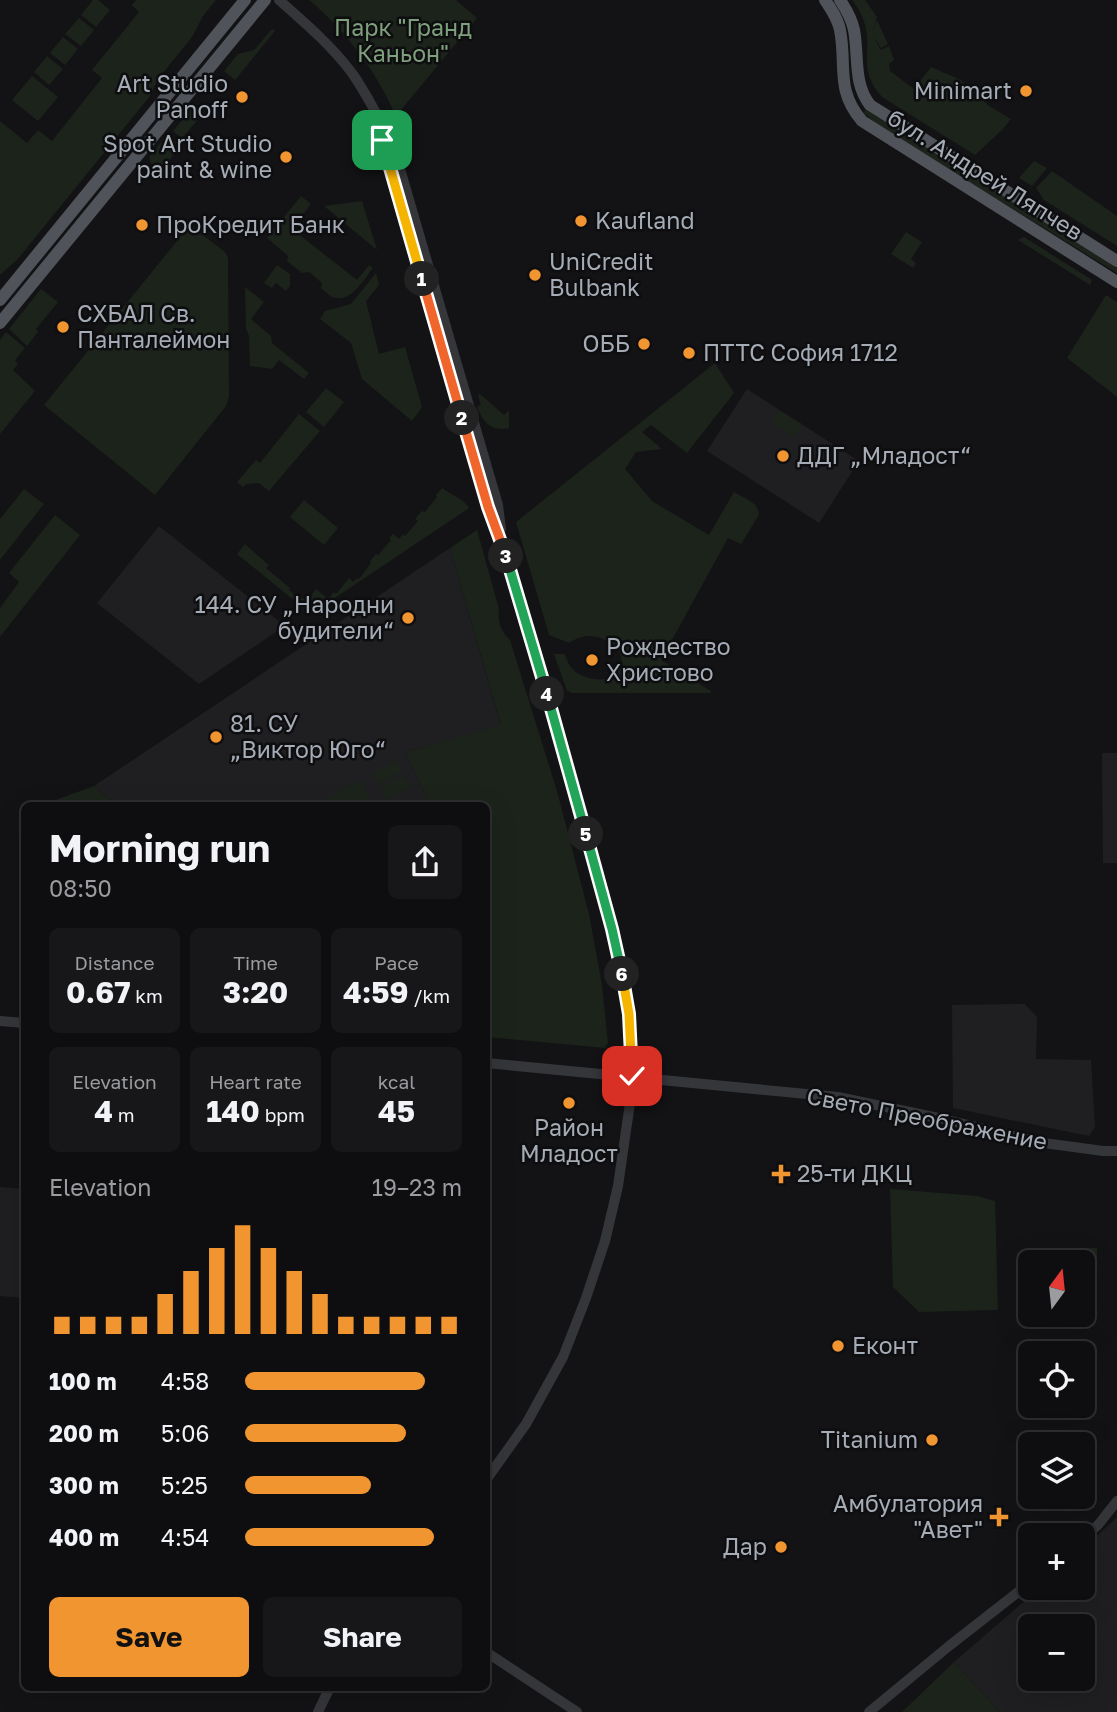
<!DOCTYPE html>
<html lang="en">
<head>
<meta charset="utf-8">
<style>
  :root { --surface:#0e0e10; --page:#171719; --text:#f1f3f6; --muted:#9b9c9f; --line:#2e2e30; --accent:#f09530 }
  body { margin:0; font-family:"Golos Text",sans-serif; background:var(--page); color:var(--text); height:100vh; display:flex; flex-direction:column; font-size:26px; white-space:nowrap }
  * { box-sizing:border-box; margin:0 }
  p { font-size:23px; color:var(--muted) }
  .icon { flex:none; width:38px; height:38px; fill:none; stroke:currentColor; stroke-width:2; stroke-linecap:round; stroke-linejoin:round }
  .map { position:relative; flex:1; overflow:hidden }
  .drawer { position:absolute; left:21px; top:802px; width:469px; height:889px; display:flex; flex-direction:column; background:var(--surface); border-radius:10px; box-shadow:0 7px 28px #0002,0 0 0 2px var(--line) }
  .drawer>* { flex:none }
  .needle { width:46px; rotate:15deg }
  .buttons { position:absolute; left:1018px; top:1250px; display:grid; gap:14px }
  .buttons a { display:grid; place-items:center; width:77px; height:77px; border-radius:10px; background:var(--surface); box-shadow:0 7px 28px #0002,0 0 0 2px var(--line); font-size:35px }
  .pin { position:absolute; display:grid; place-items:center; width:60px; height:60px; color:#fff; margin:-30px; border-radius:14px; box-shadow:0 4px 10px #0006 }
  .km { position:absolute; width:35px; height:35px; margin:-18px; border-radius:50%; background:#222; color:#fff; font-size:19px; line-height:35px; text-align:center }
  .round { display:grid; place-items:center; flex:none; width:74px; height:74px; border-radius:10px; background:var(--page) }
  .headline { display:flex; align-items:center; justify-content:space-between; height:119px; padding:0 28px }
  h1 { font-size:38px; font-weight:700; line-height:52px }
  .figures { display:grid; grid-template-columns:repeat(3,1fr); gap:10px; height:119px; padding:7px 28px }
  .figures div { display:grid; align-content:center; border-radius:10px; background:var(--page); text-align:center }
  .figures b { font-size:30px; font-weight:700 }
  .figures small { font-size:19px; font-weight:400 }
  .figures p { font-size:19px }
  .chart { height:196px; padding:14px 28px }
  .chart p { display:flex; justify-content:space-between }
  .chart svg { width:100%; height:126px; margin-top:7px; stroke:var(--accent); stroke-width:6 }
  .button { display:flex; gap:14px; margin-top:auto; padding:14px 28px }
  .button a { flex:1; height:80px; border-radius:10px; background:var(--accent); color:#111; font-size:28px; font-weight:700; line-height:80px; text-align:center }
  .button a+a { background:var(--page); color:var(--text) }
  ul { padding:0 28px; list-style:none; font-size:23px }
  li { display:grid; grid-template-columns:112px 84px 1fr; align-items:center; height:52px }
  li i { height:18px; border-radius:9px; background:var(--accent) }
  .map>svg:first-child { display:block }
</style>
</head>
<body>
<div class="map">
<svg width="1117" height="1712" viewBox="0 0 1117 1712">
  <rect width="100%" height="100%" fill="#131315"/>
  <path fill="#1f1f22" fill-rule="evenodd" d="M747 389 859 461 819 523 707 451Z
    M159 526 285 626 199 684 97 603Z
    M450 548 501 726 405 752 430 805H117L94 786Z
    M1102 753H1117V863H1103Z
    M1025 1004 1037 1017 1036 1059 1091 1060 1095 1127 1089 1136 953 1108 952 1005Z
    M0 1187 24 1189V1298L0 1296Z
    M1117 1517V1712H1000L954 1662 1041 1587H1083V1549ZM1031 1626H1083V1678H1031Z"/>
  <path fill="#1b231b" d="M93 0H98L110 10 96 27 81 15Z
    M136 0H216L203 16 192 37 158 79 150 96 17 260 0 275V121L27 143 38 130 52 141 102 78 92 70 139 12 132 5Z
    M309 0H456L477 18 396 116C376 71 347 32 309 0Z
    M852 0H865L877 17 873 30 877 20 888 44 881 48 872 34 881 50 889 46 894 60 889 64 890 71 914 89 931 67 961 80 989 106 1011 119 1002 130 975 155 882 97C855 67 875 50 863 19 861 12 856 6 852 0Z
    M79 18 94 30 81 46 65 34Z
    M274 29 275 31 235 80 224 71 238 54 254 50 271 30Z
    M63 37 78 49 65 65 50 53Z
    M47 56 63 69 49 85 34 72Z
    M32 76 58 97 38 121 12 100Z
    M193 107 202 115 182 138 173 131Z
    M865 109 1117 268V273L880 127 864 113Z
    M167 135 181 146 160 171C155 167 148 164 150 156Z
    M1034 161 1047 168 1032 186 1019 178Z
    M1052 171 1117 216V246L1044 200 1036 188Z
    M301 196 311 204 292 229 357 280 369 265 373 268C364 279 353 300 337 298 331 298 326 292 321 288L322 283 309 272 302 273 287 261 288 256 267 238Z
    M362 201 377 250 324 206Z
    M190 225 225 252 228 258 229 397 226 406 155 495 44 405Z
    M906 232 922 242 911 259 916 263 913 268 891 254Z
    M1024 237 1092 280 1090 285 1018 240Z
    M277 265 290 274V286L286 291 276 283 272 288 264 283Z
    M376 273 379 285 366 301 379 354 405 347 422 407 412 421 362 379 351 343 320 319 325 311 351 304Z
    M245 287 264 302 251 319 271 336 272 343 309 373 304 379 279 360 272 369 250 366 249 336 246 329Z
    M41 289 58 302 36 329 38 332 27 346 9 329Z
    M1106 295 1117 302V397L1067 358Z
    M6 332 25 348 15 360 18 364 13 370 35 391 0 434V340Z
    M715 363 734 393 687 453 651 425 642 432 662 449 636 452 625 469 652 501 709 535 734 492C744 498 759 502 759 515L741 544 728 538 661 660 711 691V693H572L567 691 554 654H565C568 666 574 673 586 677 595 680 605 681 613 675 635 659 610 636 590 636 582 636 575 639 569 643L549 635 516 522Z
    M326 388 344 402 324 427 306 412Z
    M480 394 504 415 509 410V428C491 432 482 422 477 406L481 405 478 395Z
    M779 410 802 424 794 437 771 422Z
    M299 414 320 431 269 491 259 483 247 484 243 487 237 482 256 460 260 463Z
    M442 488C450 494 465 500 469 508L311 614 237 554 245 544 269 565 266 568 290 588 289 590 300 599 302 598 307 601 316 589 328 599 334 592 336 594 349 578 353 582 357 578 359 579 371 563 370 561 376 554 378 555 391 540 389 538 393 534 399 539 403 534 405 536 418 521 415 519 422 511 425 512 437 497 436 495Z
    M24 489 44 504 0 560V519Z
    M304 500 338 528 324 545 290 517Z
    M55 515 80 535 0 637V608L19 582 9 573Z
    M477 530 499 609C497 621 501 632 510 640L557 791 589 914 602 985 608 1043 605 1048 487 1037 486 805H430L405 752 501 725 450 548Z
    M396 760 402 771 379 784 373 773Z
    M404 776 410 787 387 800 380 789Z
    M359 780 374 805H320L319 803Z
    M94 786 117 805H42Z
    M890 1189 978 1196 995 1201 998 1310 919 1312 893 1287Z
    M1063 1248H1097V1312H1083V1262H1063Z
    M954 1662 1000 1712H902Z"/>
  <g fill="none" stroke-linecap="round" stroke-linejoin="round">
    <path stroke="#34363a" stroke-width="10" d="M279 0C305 23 331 45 352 73 367 94 377 117 391 138L498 505 501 529
      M380 123 381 140 488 507 503 547 551 708 612 929 629 1014 632 1054 631 1096 618 1186 605 1241 586 1298 563 1357 526 1424 486 1480
      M0 1021 24 1023
      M486 1063 838 1097 943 1119 1044 1143 1103 1151H1117
      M1083 1538 1098 1525 1117 1501
      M486 1652 577 1712
      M318 1712 330 1687
      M869 1712 949 1646 1031 1582"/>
    <path stroke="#505359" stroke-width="12" d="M825 0C831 9 838 19 840 30 847 65 835 90 862 121L1117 282
      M840 0C846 9 852 20 854 30 859 57 853 83 870 105L1117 261
      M0 300 245 0
      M0 323 265 0"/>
  </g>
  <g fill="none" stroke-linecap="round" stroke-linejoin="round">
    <defs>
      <path id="split-1" d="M382 140 422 279"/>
      <path id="split-2" d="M422 279 462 418"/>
      <path id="split-3" d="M462 418 488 507 506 556"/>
      <path id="split-4" d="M506 556 547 694"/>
      <path id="split-5" d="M547 694 586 834"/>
      <path id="split-6" d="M586 834 612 929 622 974"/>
      <path id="split-7" d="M622 974 629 1014 632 1076"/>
    </defs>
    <use href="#split-1" stroke="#fff" stroke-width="14"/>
    <use href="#split-2" stroke="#fff" stroke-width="14"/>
    <use href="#split-3" stroke="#fff" stroke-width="14"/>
    <use href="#split-4" stroke="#fff" stroke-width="14"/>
    <use href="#split-5" stroke="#fff" stroke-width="14"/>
    <use href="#split-6" stroke="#fff" stroke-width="14"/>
    <use href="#split-7" stroke="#fff" stroke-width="14"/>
    <use href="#split-1" stroke="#f5b400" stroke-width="9"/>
    <use href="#split-2" stroke="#f0652b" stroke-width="9"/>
    <use href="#split-3" stroke="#f0652b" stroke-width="9"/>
    <use href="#split-4" stroke="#22a559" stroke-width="9"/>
    <use href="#split-5" stroke="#22a559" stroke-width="9"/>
    <use href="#split-6" stroke="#22a559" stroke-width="9"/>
    <use href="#split-7" stroke="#f5b400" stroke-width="9"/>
  </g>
  <g fill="#f09530" stroke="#0e0e10" stroke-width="2.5">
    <circle cx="1026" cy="91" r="7"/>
    <circle cx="242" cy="97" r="7"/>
    <circle cx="286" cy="157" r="7"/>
    <circle cx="581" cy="221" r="7"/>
    <circle cx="142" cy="225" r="7"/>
    <circle cx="535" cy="275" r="7"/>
    <circle cx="63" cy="327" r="7"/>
    <circle cx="644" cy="344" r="7"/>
    <circle cx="689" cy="353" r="7"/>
    <circle cx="783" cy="456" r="7"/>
    <circle cx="408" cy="618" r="7"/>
    <circle cx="592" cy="660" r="7"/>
    <circle cx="216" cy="737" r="7"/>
    <circle cx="569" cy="1103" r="7"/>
    <path d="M777.5 1163.5h7v7h7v7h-7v7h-7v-7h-7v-7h7z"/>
    <circle cx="838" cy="1346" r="7"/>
    <circle cx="932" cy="1440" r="7"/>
    <path d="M995.5 1506.5h7v7h7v7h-7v7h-7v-7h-7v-7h7z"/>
    <circle cx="781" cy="1547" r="7"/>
  </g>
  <g text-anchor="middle" stroke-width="5" stroke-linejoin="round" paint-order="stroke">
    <g font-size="23" fill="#7fa07c" stroke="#0e0e10">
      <text x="403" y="36">Парк "Гранд<tspan x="403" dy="26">Каньон"</tspan></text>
    </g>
    <g font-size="23" fill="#a5acb5" stroke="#0e0e10" text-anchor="start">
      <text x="228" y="92" text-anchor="end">Art Studio<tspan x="228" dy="26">Panoff</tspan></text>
      <text x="1012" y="99" text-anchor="end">Minimart</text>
      <text x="272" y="152" text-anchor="end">Spot Art Studio<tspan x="272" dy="26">paint &amp; wine</tspan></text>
      <text x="595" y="229">Kaufland</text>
      <text x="156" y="233">ПроКредит Банк</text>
      <text x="549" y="270">UniCredit<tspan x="549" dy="26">Bulbank</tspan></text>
      <text x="77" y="322">СХБАЛ Св.<tspan x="77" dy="26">Панталеймон</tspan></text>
      <text x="630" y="352" text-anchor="end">ОББ</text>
      <text x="703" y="361">ПТТС София 1712</text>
      <text x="797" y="464">ДДГ „Младост“</text>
      <text x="394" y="613" text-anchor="end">144. СУ „Народни<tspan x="394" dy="26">будители“</tspan></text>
      <text x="606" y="655">Рождество<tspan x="606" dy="26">Христово</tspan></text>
      <text x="230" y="732">81. СУ<tspan x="230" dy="26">„Виктор Юго“</tspan></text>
      <text x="569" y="1136" text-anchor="middle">Район<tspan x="569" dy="26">Младост</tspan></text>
      <text x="797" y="1182">25-ти ДКЦ</text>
      <text x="852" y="1354">Еконт</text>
      <text x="918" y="1448" text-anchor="end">Titanium</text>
      <text x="983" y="1512" text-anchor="end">Амбулатория<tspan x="983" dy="26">"Авет"</tspan></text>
      <text x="767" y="1555" text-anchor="end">Дар</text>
    </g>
    <g font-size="23" fill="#a5acb5" stroke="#0e0e10">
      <text transform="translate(985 175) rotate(32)" y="8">бул. Андрей Ляпчев</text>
      <text transform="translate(927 1119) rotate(11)" y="8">Свето Преображение</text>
    </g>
  </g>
</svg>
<div class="buttons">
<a><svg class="needle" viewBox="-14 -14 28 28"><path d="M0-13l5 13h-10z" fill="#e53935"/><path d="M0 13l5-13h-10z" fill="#9b9c9f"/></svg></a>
<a><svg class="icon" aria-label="locate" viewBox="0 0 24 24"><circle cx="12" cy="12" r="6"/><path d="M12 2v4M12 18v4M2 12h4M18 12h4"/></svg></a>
<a><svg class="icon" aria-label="layers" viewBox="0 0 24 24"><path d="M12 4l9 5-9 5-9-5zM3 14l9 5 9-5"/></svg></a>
<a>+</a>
<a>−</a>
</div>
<div class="pin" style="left:382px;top:140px;background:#1e9e55"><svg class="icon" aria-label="arrive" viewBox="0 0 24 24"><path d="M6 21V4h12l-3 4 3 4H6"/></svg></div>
<div class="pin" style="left:632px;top:1076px;background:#d93025"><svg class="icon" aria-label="check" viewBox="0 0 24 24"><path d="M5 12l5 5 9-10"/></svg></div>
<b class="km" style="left:422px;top:279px">1</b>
<b class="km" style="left:462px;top:418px">2</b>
<b class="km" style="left:506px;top:556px">3</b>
<b class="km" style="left:547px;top:694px">4</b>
<b class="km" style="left:586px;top:834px">5</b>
<b class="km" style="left:622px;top:974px">6</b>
<section class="drawer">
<div class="headline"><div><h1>Morning run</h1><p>08:50</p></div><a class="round"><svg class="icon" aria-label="share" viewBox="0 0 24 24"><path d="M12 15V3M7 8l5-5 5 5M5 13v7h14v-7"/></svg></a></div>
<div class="figures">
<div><p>Distance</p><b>0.67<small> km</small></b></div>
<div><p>Time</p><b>3:20</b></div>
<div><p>Pace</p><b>4:59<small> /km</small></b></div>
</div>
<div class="figures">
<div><p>Elevation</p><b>4<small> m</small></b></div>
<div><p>Heart rate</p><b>140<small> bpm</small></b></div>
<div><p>kcal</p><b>45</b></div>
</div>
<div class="chart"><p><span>Elevation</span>19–23 m</p>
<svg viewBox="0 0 160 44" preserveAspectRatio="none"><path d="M5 44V38M15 44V38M25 44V38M35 44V38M45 44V30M55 44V22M65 44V14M75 44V6M85 44V14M95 44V22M105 44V30M115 44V38M125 44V38M135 44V38M145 44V38M155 44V38"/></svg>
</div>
<ul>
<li><b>100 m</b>4:58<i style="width:83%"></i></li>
<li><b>200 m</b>5:06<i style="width:74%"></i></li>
<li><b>300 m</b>5:25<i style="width:58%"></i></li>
<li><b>400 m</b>4:54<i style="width:87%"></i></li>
</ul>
<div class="button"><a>Save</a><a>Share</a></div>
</section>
</div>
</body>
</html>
